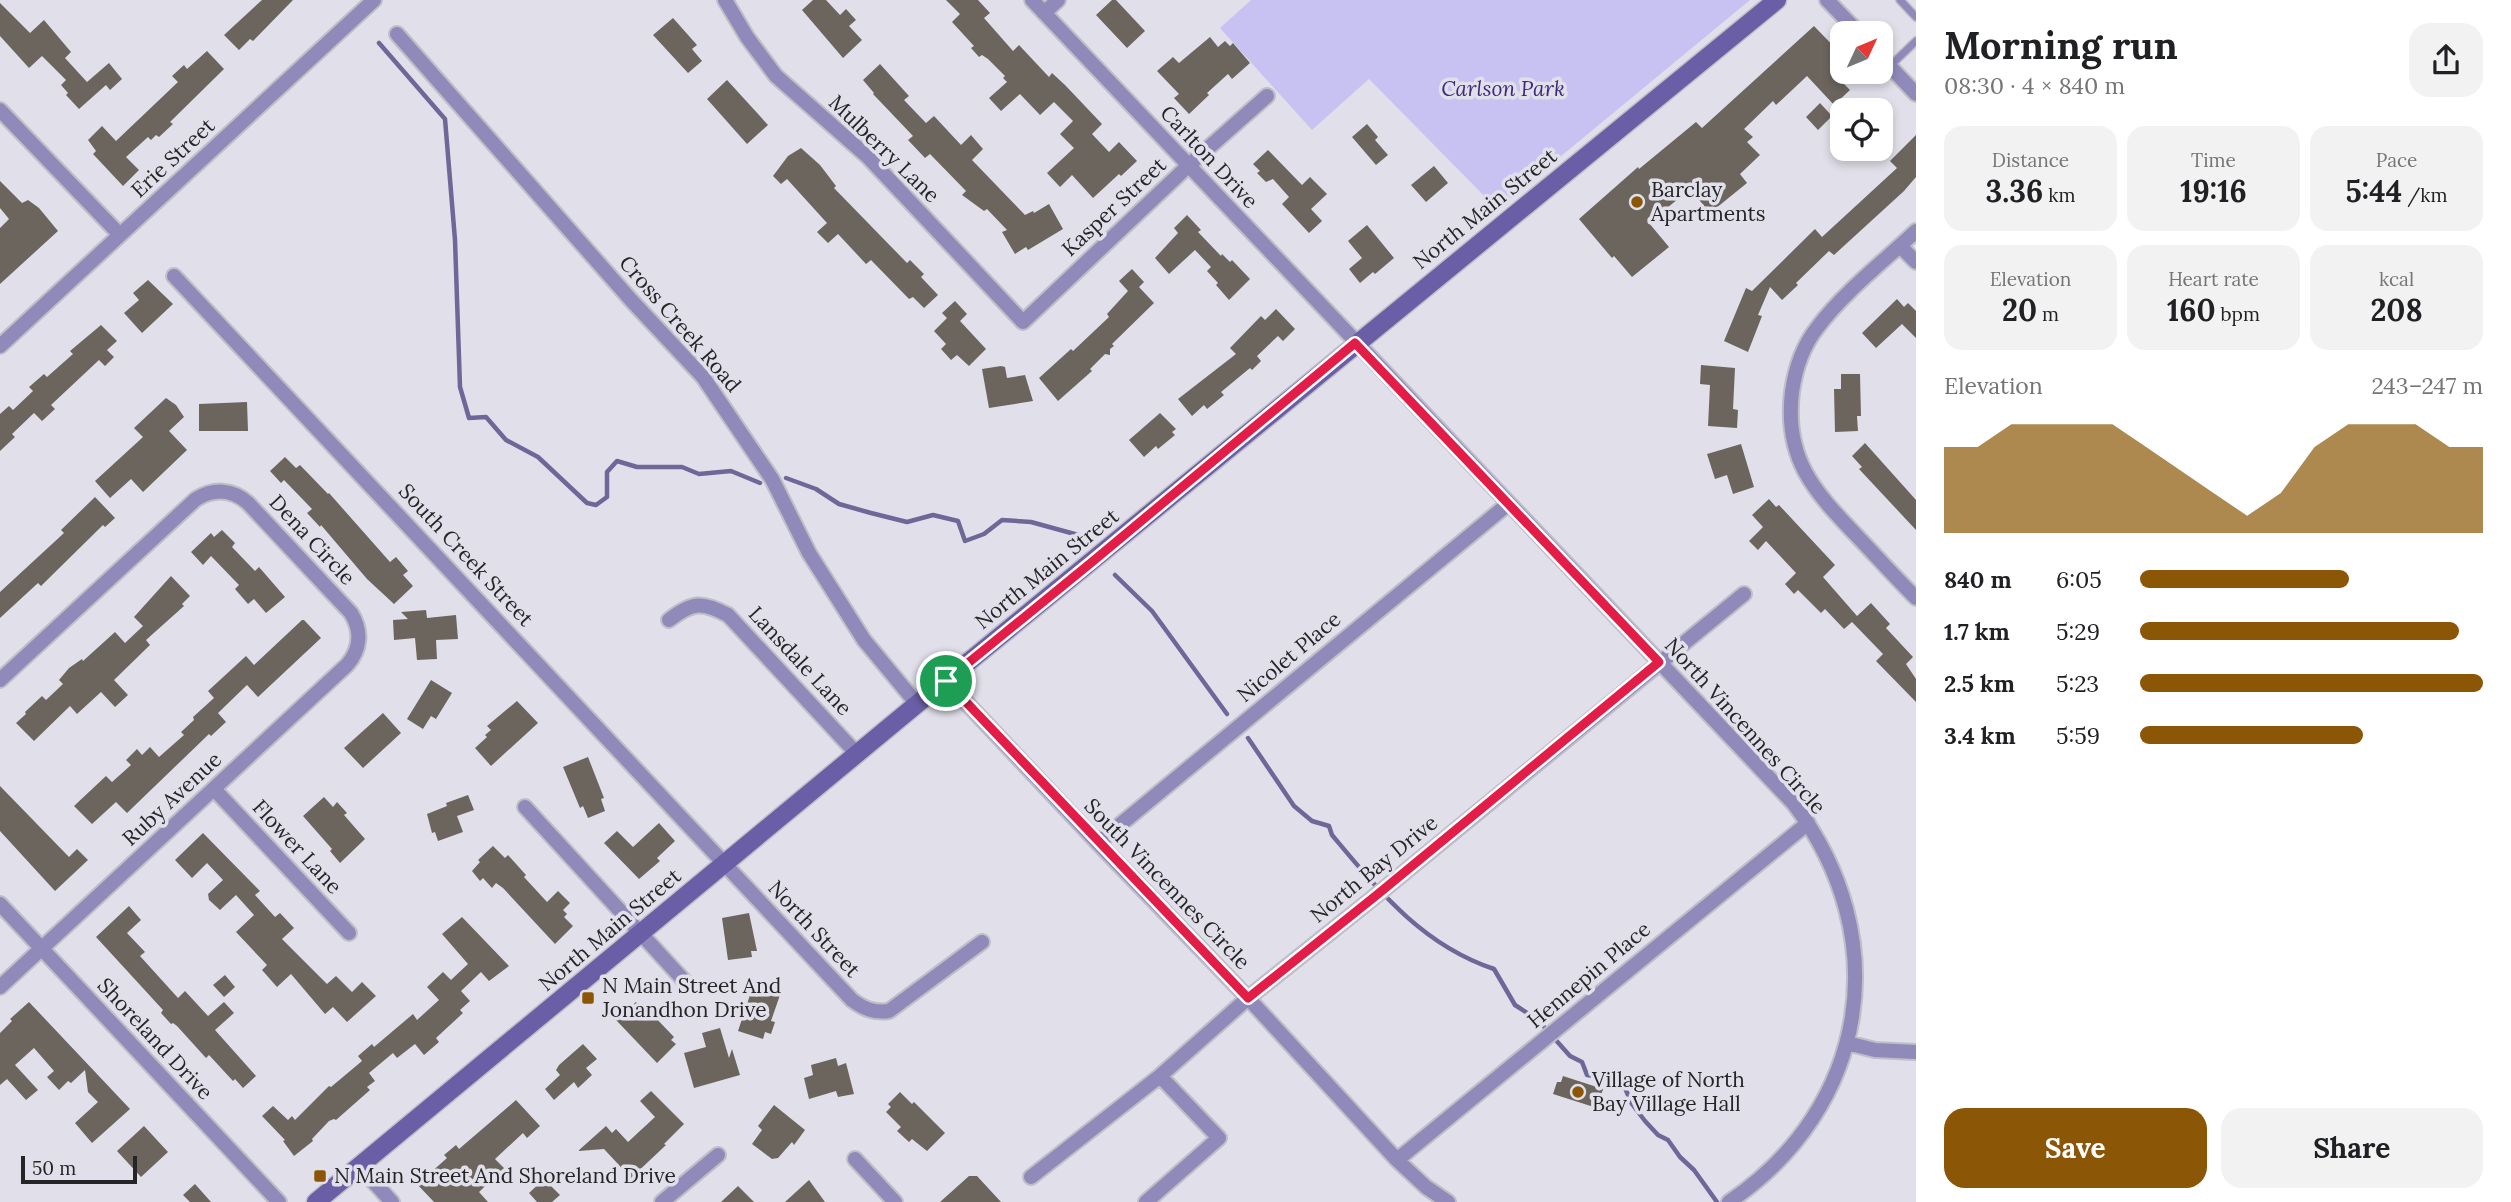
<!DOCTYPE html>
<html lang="en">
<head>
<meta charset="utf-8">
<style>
  :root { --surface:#fff; --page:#f2f2f2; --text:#202124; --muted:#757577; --accent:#8b5606 }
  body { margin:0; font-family:Lora,serif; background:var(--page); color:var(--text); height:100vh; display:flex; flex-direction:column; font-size:26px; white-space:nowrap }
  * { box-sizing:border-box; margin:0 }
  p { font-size:23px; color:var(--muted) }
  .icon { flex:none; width:38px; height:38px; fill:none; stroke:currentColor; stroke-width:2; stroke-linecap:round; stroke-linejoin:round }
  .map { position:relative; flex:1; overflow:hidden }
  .sheet { display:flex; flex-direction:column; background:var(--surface); width:595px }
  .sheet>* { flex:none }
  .needle { width:46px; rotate:46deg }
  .fabs { position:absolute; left:1830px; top:21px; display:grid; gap:14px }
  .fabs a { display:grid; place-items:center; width:63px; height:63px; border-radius:14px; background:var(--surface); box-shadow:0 4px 10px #0003; font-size:35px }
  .scale { position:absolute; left:21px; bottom:18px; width:116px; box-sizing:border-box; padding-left:7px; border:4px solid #252528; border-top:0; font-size:19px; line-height:24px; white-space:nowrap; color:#252528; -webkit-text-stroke:5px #e1e0ea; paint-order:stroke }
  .pin { position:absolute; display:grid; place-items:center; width:60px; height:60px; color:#fff; margin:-30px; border:4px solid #fff; border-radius:50%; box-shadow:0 2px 7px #0007 }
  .round { display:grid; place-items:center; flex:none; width:74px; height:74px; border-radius:21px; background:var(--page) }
  .overview { display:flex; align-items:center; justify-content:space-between; height:119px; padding:0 28px }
  h1 { font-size:38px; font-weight:700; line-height:52px }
  .stats { display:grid; grid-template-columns:repeat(3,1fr); gap:10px; height:119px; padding:7px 28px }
  .stats div { display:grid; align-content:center; border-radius:18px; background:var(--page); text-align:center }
  .stats b { font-size:30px; font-weight:700 }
  .stats small { font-size:19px; font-weight:400 }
  .stats p { font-size:19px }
  .chart { height:196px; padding:14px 28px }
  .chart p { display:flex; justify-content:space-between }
  .chart svg { width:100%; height:126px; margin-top:7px; fill:var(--accent); opacity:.7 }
  .button { display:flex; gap:14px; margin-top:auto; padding:14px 28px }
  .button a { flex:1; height:80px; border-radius:21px; background:var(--accent); color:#fff; font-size:28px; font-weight:700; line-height:80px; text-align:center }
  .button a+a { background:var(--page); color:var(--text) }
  ul { padding:0 28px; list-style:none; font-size:23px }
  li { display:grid; grid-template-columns:112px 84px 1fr; align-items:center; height:52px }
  li i { height:18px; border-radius:9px; background:var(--accent) }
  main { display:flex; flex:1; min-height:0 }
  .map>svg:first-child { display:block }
</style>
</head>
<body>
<main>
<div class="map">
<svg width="1916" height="1202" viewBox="0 0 1916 1202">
  <rect width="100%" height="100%" fill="#e1e0ea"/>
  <path fill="#c7c2f2" d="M1251 0H1750L1497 209 1369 79 1312 130 1220 28Z"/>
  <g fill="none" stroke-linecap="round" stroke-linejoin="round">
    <path stroke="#6e6899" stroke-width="4.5" d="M379 43 445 119 455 240 460 387 469 418 486 417 506 440 538 457 587 503 596 505 607 497V472L617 461 637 467H682L699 474 731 471 760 483
      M786 478 816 489 839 504 871 513 907 522 933 515 958 521 965 541 984 534 1002 520 1031 522 1082 536
      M1115 575 1152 611 1227 714
      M1248 738 1294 806 1312 821 1329 826 1332 835C1379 891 1422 945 1494 969L1515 1005 1538 1020 1570 1056 1582 1062 1587 1075 1610 1078 1625 1088 1632 1104 1645 1121 1658 1135 1668 1140 1680 1157 1694 1170 1717 1202"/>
  </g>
  <path fill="#6b655e" d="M262 0H293L253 41 250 39 239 50 224 35Z
    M813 0H826L840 15 846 9 856 20 849 26 862 40 843 58 802 10Z
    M946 0H978L990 13 984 18 1013 51 1019 45 1049 77 1052 73 1065 85 1102 124 1092 134 1109 152 1119 142 1137 161 1121 176 1119 174 1093 198 1072 175 1060 187 1047 173 1074 148 1060 134 1073 121 1054 102 1040 115 1020 94 1001 111 989 98 1007 82 1003 78 1005 76 988 59 982 55 979 57 971 48 974 46 952 22 960 14Z
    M1112 0H1116L1145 31 1127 48 1096 15Z
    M0 3 30 33 44 20 71 52 65 58 87 82 109 63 122 79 110 90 106 85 79 109 66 95 68 93 61 85 66 80 42 56 29 68 0 36Z
    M673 18 697 45 692 49 702 61 688 73 653 35Z
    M1814 26 1843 56V66L1834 74 1850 90 1834 105 1807 76 1776 105 1773 101 1744 129 1753 137 1747 142 1760 155 1740 174 1747 183 1710 213 1690 189 1649 223 1669 247 1632 277 1614 256 1612 258 1579 219 1638 167 1639 169 1696 122 1702 128Z
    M1210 37 1218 47 1225 41 1230 46 1233 43 1250 63 1232 79 1228 74 1207 93 1209 95 1189 114 1174 98 1179 94 1157 71 1173 57 1179 63Z
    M207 51 224 69 170 122 173 124 159 137 156 135 151 140 148 137 126 157 139 170 123 186 93 154 96 151 88 140 102 126 116 141 178 82 172 76 184 65 187 69Z
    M880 64 909 96 904 100 926 123 934 116 961 145 971 135 983 149 972 160 1025 215 1033 211 1034 213 1049 204 1063 229 1028 250 1026 247 1015 254 1002 232 1007 230 987 209 984 211 962 195 966 191 930 154 925 158 908 140 913 136 873 94 874 93 863 80Z
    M727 80 768 125 747 144 707 99Z
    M1820 103 1832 116 1818 130 1806 117Z
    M1367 124 1378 137 1375 140 1388 155 1376 165 1352 137Z
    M1916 135V177L1904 191 1834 255 1829 251 1796 283 1798 285 1782 300 1770 287 1758 315 1762 316 1748 352 1724 341 1746 288 1752 291 1815 229 1822 237 1859 203 1897 168 1890 161Z
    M801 148 820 165 836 186 834 188 907 263 910 260 924 274 921 277 938 295 924 308 913 297 909 299 871 260 866 264 838 234 828 243 817 232 827 223 787 179 781 184 773 176 788 156Z
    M1268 150 1302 185 1310 177 1327 194 1311 209 1322 221 1309 233 1282 204 1289 197 1273 179 1266 182 1257 173 1260 171 1253 164Z
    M1434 166 1448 183 1426 202 1411 185Z
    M0 181 22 203 28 200 39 208 58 231 0 284V228L9 219 0 208Z
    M1187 215 1201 230 1198 232 1221 256 1222 254 1230 262 1232 260 1250 279 1229 300 1216 285 1218 283 1207 271 1211 267 1195 250 1169 274 1155 258 1178 233 1174 228Z
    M1367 225 1394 258 1375 274 1373 272 1360 283 1349 269 1362 258 1348 241Z
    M1132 269 1144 282 1139 287 1154 303 1112 344 1114 346 1110 349V355L1105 354 1090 369 1092 371 1058 401 1039 378 1071 349 1073 351 1109 317 1107 314 1128 291 1119 281Z
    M148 280 173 304 142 333 124 313 139 300 133 293Z
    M1897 299 1904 307 1908 303 1916 311V338L1902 324 1876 348 1862 333Z
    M955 301 967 314 960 321 986 349 969 366 957 355 951 360 941 349 946 344 934 331 947 318 942 313Z
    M1276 309 1295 329 1283 341 1278 336 1257 356 1261 361 1252 370 1250 368 1221 392 1224 395 1207 409 1204 405 1192 416 1178 399 1236 354 1230 348 1261 316 1265 320Z
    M101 325 117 341 107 350 114 357 105 366 99 360 51 405 55 409 42 421 34 413 12 434 15 437 0 451V414L9 406 13 410 33 391 29 387 44 374 47 377 73 354 70 351Z
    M1701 365 1735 368 1733 409 1738 410 1737 428 1708 426 1710 385 1700 384Z
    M1001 366 1005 367 1007 378 1025 375 1033 401 989 408 982 369Z
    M1841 374H1860L1861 416H1857L1858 431 1835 432 1834 389H1841Z
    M166 398 176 405 184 417 169 431 187 450 143 492 131 479 110 498 95 481 143 437 134 428Z
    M247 402 248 431H199V404Z
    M1160 413 1176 429 1172 432 1175 435 1158 449 1156 446 1144 457 1129 440Z
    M1865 443 1916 500V530L1859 469 1862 467 1852 456Z
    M1741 444 1754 487 1733 494 1727 475 1715 479 1707 454Z
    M285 457 296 468 300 465 328 494 329 493 390 562 396 557 408 571 403 575 413 586 394 604 367 579 321 525 320 527 307 513 312 509 284 480 281 483 270 471Z
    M95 497 115 518 105 527 103 525 41 586 38 583 0 618V592L64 533 61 530Z
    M1769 499 1776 507 1779 505 1835 565 1823 577 1857 616 1871 603 1890 624 1886 628 1913 657 1906 664 1916 679V702L1876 661 1883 654 1852 622 1844 629 1825 609 1821 613 1798 590 1794 594 1785 584 1796 573 1766 541 1758 550 1749 541 1763 527 1752 515Z
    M222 530 235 543 232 547 255 571 259 567 285 597 266 613 254 599 248 604 235 589 239 585 211 556 203 565 191 552 211 533 214 537Z
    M171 576 190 596 182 604 184 606 146 640 150 645 114 680 128 695 115 707 101 692 77 714 70 706 34 741 16 723 26 714 25 712 42 696 46 700 63 684 59 680 69 668 82 659 83 661 115 632 125 643 143 626 134 617Z
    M426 610 427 618 456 615 458 639 436 640 437 659 417 660 415 638 394 640 393 620 408 619 401 612Z
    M302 620H304L321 638 258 697 247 685 218 713 226 722 211 736 209 734 127 813 116 802 92 824 74 806 106 776 112 782 131 765 126 760 137 749 142 755 150 747 159 757 184 735 181 732 194 720 193 717 214 698 208 691 246 656 254 665Z
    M431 680 452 693 436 719 431 716 423 729 407 719Z
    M517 701 538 723 491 766 475 748 487 737 485 735 491 730 487 726Z
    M383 713 401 733 363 768 344 748Z
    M588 757 604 798 601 799 605 811 588 818 583 806 580 808 563 767Z
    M0 786 69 857 77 849 88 860 55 891 0 831Z
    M468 795 474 810 457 816 463 832 438 841 435 832 432 833 427 814 447 806 446 803Z
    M324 797 333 807 337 802 347 813 344 815 365 839 340 863 330 851 332 849 303 816Z
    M659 823 675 841 657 858 660 861 639 879 604 843 617 831 633 847Z
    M203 833 260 891 255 895 275 917 280 913 294 928 282 939 327 984 336 976 352 992 362 982 376 996 347 1022 333 1007 325 1014 291 974 277 987 262 970 267 965 236 932 254 915 236 895 220 910 209 900 208 894 223 880 207 863 192 878 175 860Z
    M493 846 505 858 508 855 526 875 524 877 547 902 558 891 570 903 563 910 567 914 564 917 573 926 555 944 503 888 496 883 492 888 483 878 480 881 472 871 480 862 478 860Z
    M129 906 141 920 127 933 145 952 140 956 178 998 185 991 208 1016 224 1002 234 1013 215 1030 256 1076 243 1088 235 1079 233 1081 209 1055 206 1058 177 1026 173 1023 171 1024 161 1013 163 1010 96 937Z
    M749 913 757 951H751L752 957 728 960 722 918Z
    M462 917 509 966 489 981 481 972 461 991 470 1001 460 1010 463 1013 436 1038 439 1042 424 1055 415 1044 397 1058 393 1053 369 1073 375 1081 367 1087 370 1090 336 1120 334 1119 329 1121 312 1139 313 1141 294 1156 283 1141 285 1140 262 1116 273 1106 288 1120 292 1116 295 1120 329 1086 331 1087 362 1061 358 1056 372 1044 374 1047 413 1014 417 1020 439 1000 427 987 443 972 451 980 468 964 442 934Z
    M225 975 235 987 224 997 213 985Z
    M753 986 780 995 771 1021 775 1022 771 1034 765 1032 763 1039 738 1031Z
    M29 1002 130 1109 92 1143 75 1123 98 1102 88 1092 85 1070 71 1083 68 1081 59 1090 47 1077 54 1071 34 1048 15 1065 38 1090 26 1100 7 1079 0 1085V1033L12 1021 10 1019Z
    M636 1002 646 1013 648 1011 652 1014 674 1037 671 1040 676 1044 657 1063 616 1020Z
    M720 1028 729 1058 732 1049 740 1075 694 1088 684 1053 706 1047 702 1033Z
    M583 1044 597 1059 586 1068 592 1075 578 1088 574 1082 554 1100 545 1089 560 1075 556 1070 559 1065Z
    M836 1058 838 1066 846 1063 854 1094 838 1097 836 1091 809 1099 804 1078 813 1075 811 1065Z
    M1563 1076 1603 1089 1597 1108 1553 1094 1557 1082H1561Z
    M651 1091 684 1124 664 1144 666 1145 631 1178 604 1149 578 1151 606 1126 612 1133 616 1129 628 1142 655 1117 640 1101Z
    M900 1092 912 1104 914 1102 945 1133 927 1151 912 1139 909 1142 897 1131 901 1127 886 1112 891 1107 888 1104Z
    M516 1100 540 1126 527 1138 523 1133 495 1159 504 1168 479 1192 488 1202H434L415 1182 426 1171 429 1174 447 1158 444 1155 456 1145 459 1149Z
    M774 1105 805 1130 794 1145 792 1142 778 1158 772 1159 752 1144 762 1130 758 1126Z
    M144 1126 168 1152 141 1177 117 1151Z
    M969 1176H977L1001 1202H940Z
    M544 1179 560 1195 552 1202H537L529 1193Z
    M809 1180 825 1202H785Z
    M195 1184 211 1202H190L183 1195Z
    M738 1186 754 1202H721Z"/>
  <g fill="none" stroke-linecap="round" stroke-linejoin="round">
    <defs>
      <path id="service" d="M1900 0 1916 17
        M1890 66 1916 41"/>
      <path id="minor" d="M725 0 747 37 776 76 868 157 1023 322 1188 166 1267 96
        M1032 0 1794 804C1895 938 1869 1107 1729 1202
        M1827 0 1859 33
        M1044 13 1058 0
        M397 34 631 300 703 377 772 479 809 553 864 640 917 704
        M1881 57 1916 94
        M0 110 120 235
        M1916 231C1884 261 1843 293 1817 328 1803 346 1795 370 1792 392 1784 459 1814 491 1857 536 1877 557 1896 578 1916 598
        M1900 246 1916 262
        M174 276 852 1000C864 1009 874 1013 889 1011L982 942
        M0 346 374 0
        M669 620C692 602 702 601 728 615L857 754
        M0 680 196 499C214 488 232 489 248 503L351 613C362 631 361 649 347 665L0 987
        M946 681 1098 843 1248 998 1397 1160 1426 1187 1448 1202
        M214 789 349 933
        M525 807 688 985
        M1098 843 1508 504
        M0 904 279 1202
        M1847 1043 1875 1050 1916 1052
        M855 1159 895 1202
        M1397 1160 1808 823
        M359 1166 392 1202
        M1031 1177 1160 1076 1248 998 1378 894 1744 594
        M662 1202 718 1155
        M1146 1202 1219 1138 1160 1076"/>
      <path id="secondary" d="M316 1202 917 704 1777 0"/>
    </defs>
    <use href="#service" stroke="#bfbec7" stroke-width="10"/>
    <use href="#minor" stroke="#bfbec7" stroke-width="18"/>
    <use href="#secondary" stroke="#bfbec7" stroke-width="21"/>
    <use href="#service" stroke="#908abb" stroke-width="7"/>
    <use href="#minor" stroke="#908abb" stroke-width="14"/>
    <use href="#secondary" stroke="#6a5fa6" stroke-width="18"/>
  </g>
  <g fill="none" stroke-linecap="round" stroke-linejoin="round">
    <defs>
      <path id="route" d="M1355 343 1659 662 1378 894 1248 998 946 681 1092 562Z"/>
    </defs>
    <use href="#route" stroke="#fff" stroke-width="14"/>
    <use href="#route" stroke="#e11d48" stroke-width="9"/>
  </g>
  <g fill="#8b5606" stroke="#e1e0ea" stroke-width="2.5">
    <circle cx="1637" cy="202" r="7"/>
    <rect x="581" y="991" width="14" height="14" rx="3.5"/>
    <circle cx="1578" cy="1092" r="7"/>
    <rect x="313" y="1169" width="14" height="14" rx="3.5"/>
  </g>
  <g text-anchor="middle" stroke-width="7" stroke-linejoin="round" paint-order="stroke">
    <g font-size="21" font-style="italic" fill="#3e2a7b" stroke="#e1e0ea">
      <text x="1503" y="96">Carlson Park</text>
    </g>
    <g font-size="21" fill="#252528" stroke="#e1e0ea">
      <text transform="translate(884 149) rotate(44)" y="7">Mulberry Lane</text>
      <text transform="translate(1209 157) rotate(47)" y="7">Carlton Drive</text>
      <text transform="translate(173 158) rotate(-43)" y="7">Erie Street</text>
      <text transform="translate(1114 207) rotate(-43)" y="7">Kasper Street</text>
      <text transform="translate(1485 209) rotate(-39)" y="7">North Main Street</text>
      <text transform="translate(680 324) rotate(49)" y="7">Cross Creek Road</text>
      <text transform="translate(312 540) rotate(47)" y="7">Dena Circle</text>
      <text transform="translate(466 555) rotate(47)" y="7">South Creek Street</text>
      <text transform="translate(1047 569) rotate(-39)" y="7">North Main Street</text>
      <text transform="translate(1289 657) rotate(-40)" y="7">Nicolet Place</text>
      <text transform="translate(800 661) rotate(47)" y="7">Lansdale Lane</text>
      <text transform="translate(1745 726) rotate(48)" y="7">North Vincennes Circle</text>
      <text transform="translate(172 799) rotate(-43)" y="7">Ruby Avenue</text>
      <text transform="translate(297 847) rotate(47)" y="7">Flower Lane</text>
      <text transform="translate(1374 869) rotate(-39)" y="7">North Bay Drive</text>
      <text transform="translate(1167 884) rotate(46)" y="7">South Vincennes Circle</text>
      <text transform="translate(814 929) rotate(47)" y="7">North Street</text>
      <text transform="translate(610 930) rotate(-40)" y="7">North Main Street</text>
      <text transform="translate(1589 975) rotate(-40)" y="7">Hennepin Place</text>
      <text transform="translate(155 1039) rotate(47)" y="7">Shoreland Drive</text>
    </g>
    <g font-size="21" fill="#252528" stroke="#e1e0ea" text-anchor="start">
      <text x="1651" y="197">Barclay<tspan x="1651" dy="24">Apartments</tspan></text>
      <text x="602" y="993">N Main Street And<tspan x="602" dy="24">Jonandhon Drive</tspan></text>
      <text x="1592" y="1087">Village of North<tspan x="1592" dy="24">Bay Village Hall</tspan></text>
      <text x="334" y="1183">N Main Street And Shoreland Drive</text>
    </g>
  </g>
</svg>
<div class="fabs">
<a><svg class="needle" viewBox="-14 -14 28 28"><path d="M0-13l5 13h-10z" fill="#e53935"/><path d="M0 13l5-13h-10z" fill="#757577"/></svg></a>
<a><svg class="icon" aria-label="locate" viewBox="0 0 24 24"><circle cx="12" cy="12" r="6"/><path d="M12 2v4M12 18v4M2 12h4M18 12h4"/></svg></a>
</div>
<div class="scale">50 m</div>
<div class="pin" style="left:946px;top:681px;background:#1e9e55"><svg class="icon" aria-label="arrive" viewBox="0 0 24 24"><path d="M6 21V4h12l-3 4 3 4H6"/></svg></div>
</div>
<section class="sheet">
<div class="overview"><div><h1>Morning run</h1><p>08:30 · 4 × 840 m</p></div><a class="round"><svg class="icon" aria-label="share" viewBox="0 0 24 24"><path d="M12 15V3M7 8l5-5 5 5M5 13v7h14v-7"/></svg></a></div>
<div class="stats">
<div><p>Distance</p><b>3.36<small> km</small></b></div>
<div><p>Time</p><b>19:16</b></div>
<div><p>Pace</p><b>5:44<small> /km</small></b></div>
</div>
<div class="stats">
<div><p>Elevation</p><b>20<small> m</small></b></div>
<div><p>Heart rate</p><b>160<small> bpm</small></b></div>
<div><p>kcal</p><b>208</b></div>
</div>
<div class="chart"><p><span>Elevation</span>243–247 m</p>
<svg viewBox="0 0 160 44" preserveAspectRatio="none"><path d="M0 44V14L10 14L20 6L30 6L40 6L50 6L60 14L70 22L80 30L90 38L100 30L110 14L120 6L130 6L140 6L150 14L160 14V44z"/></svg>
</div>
<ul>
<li><b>840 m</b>6:05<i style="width:61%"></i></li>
<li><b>1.7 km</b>5:29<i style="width:93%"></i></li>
<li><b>2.5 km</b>5:23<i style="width:100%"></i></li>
<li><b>3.4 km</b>5:59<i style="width:65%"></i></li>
</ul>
<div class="button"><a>Save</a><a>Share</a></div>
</section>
</main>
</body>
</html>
